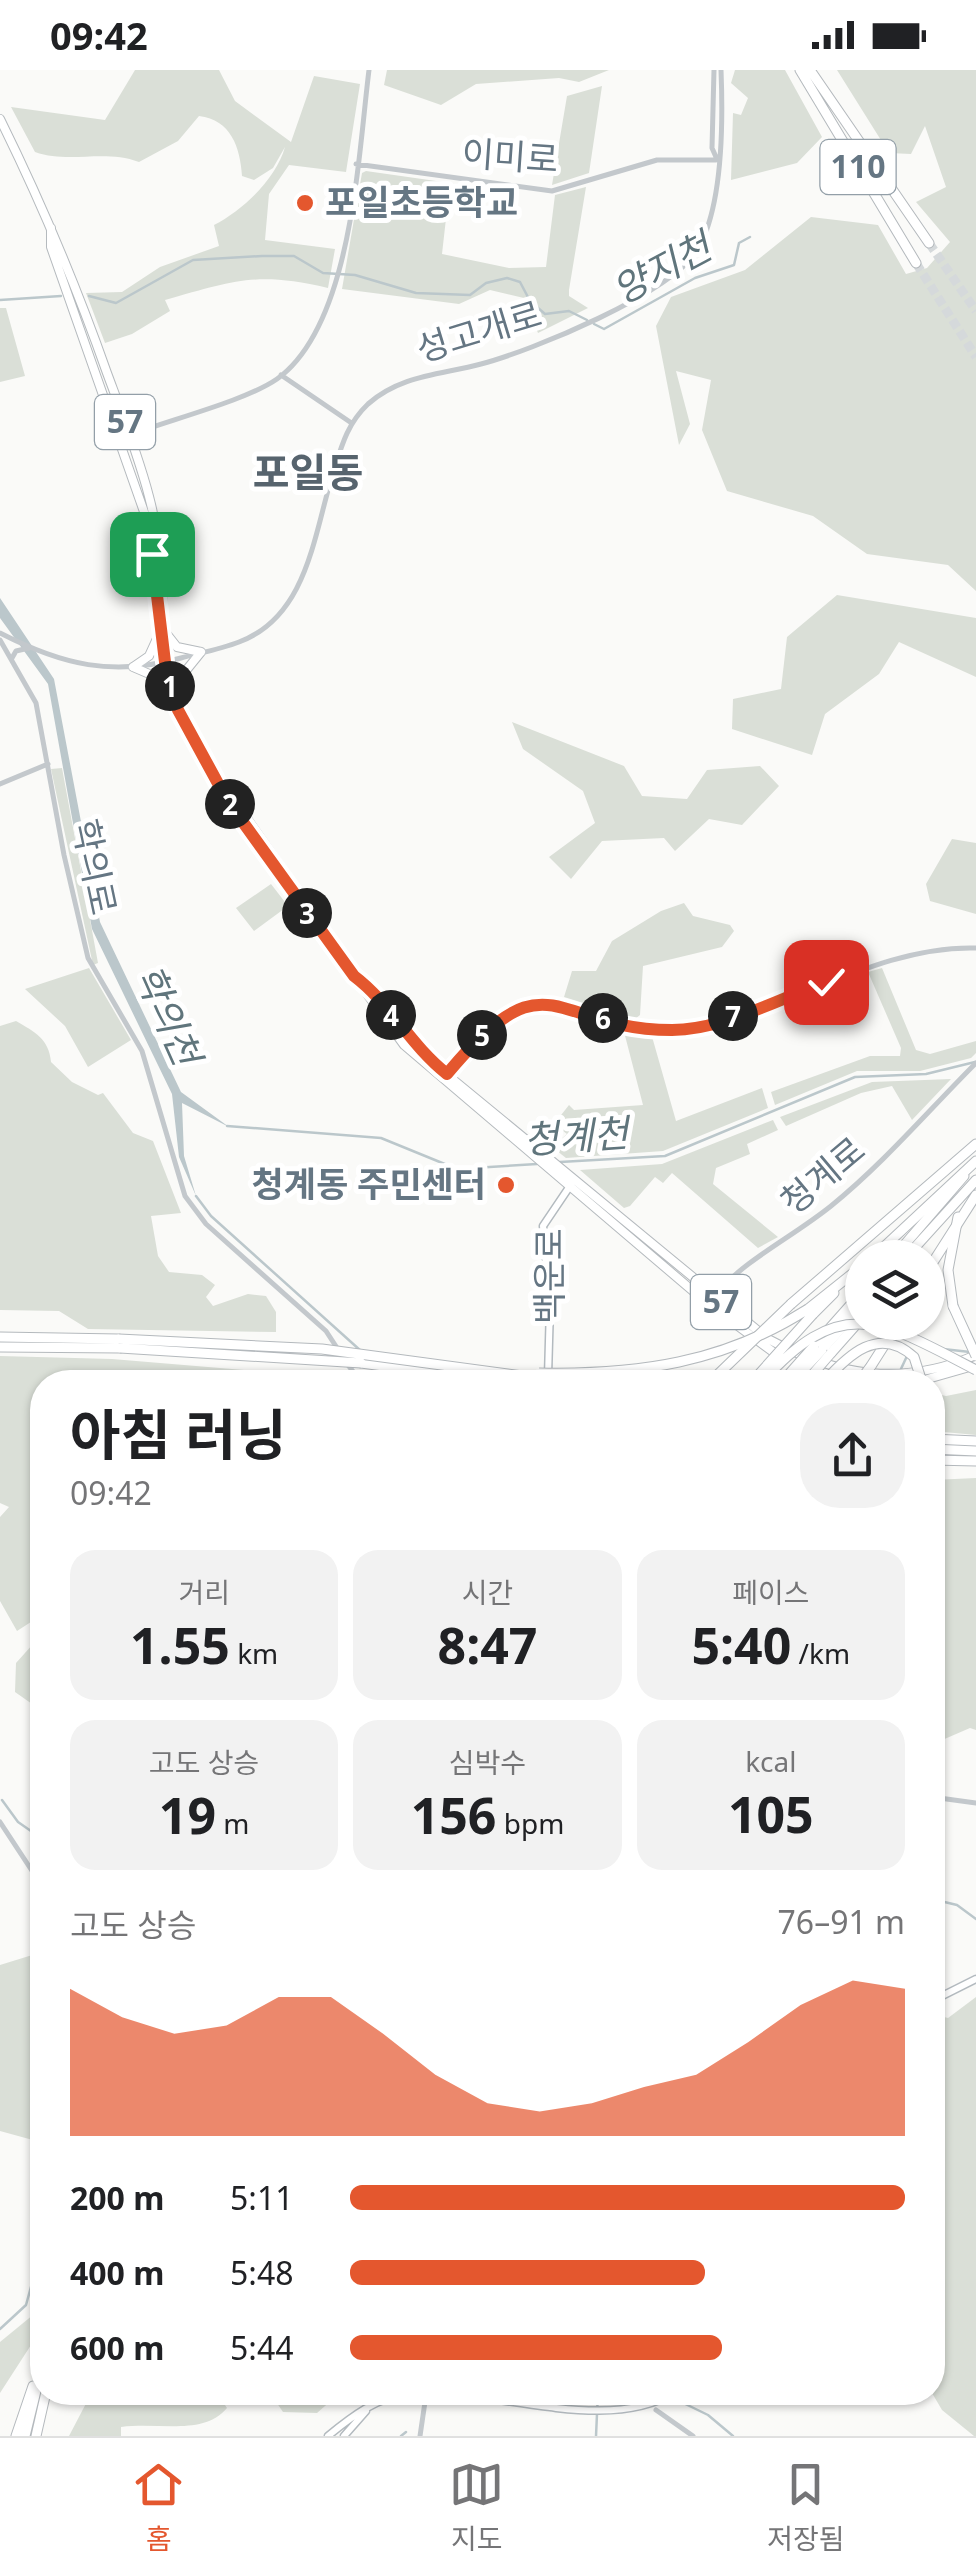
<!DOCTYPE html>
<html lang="ko">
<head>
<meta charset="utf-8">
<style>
  :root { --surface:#fff; --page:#f2f2f2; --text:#202124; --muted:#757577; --line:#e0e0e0; --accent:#e4572e }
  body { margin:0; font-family:"Noto Sans","Noto Sans KR",sans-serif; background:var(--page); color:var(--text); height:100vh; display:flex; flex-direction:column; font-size:38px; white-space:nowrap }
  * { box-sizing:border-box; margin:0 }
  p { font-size:32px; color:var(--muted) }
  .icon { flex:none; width:55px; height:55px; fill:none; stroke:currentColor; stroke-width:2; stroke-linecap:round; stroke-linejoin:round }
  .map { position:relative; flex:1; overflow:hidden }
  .details { position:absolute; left:30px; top:1300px; width:915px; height:1035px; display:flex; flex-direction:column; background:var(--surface); border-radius:40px; box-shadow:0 2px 8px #0004 }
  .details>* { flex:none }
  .controls { position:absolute; left:845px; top:1170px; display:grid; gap:20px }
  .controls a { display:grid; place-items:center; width:100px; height:100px; border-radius:50%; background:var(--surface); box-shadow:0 2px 8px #0004; font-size:50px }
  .pin { position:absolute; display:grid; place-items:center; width:85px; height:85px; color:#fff; margin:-42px; border-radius:20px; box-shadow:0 5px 15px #0006 }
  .km { position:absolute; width:50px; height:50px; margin:-25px; border-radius:50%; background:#222; color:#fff; font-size:28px; line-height:50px; text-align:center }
  .round { display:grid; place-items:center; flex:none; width:105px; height:105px; border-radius:40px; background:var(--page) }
  .summary { display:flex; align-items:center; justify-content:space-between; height:170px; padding:0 40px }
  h1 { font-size:55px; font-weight:700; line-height:75px }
  .stats { display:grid; grid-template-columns:repeat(3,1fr); gap:15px; height:170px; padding:10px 40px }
  .stats div { display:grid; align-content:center; border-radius:25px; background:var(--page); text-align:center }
  .stats b { font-size:50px; font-weight:700 }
  .stats small { font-size:28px; font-weight:400 }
  .stats p { font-size:28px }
  .chart { height:280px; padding:20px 40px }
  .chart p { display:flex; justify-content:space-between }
  .chart svg { width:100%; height:180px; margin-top:10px; fill:var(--accent); opacity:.7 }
  ul { padding:0 40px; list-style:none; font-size:32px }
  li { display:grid; grid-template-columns:160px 120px 1fr; align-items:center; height:75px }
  li i { height:25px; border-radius:12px; background:var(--accent) }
  .status { display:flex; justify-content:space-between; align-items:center; height:70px; padding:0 50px; background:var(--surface); direction:ltr }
  .status svg { height:28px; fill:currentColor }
  .tabs { display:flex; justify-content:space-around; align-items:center; height:140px; border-top:2px solid var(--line); background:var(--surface); font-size:28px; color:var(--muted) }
  .tabs a { display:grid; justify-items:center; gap:5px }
  .tabs .active { color:var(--accent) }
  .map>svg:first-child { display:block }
</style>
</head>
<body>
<div class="status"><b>09:42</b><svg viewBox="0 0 49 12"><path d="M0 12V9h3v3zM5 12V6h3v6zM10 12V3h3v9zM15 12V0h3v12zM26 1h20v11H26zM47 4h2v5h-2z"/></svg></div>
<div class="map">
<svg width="976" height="2366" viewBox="0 0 976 2366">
  <rect width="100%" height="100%" fill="#fafaf8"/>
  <path fill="#dadfd7" d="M135 0H219L235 31 291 72 314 6 360 14 346 102 289 95 269 124 265 170 335 179 328 218C256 201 233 211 165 230L170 241 132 264 105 273 86 223 122 222 160 197 219 176 214 155C243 140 276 109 285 77L273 98 254 110 242 106C240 77 231 50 199 46L178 71 139 92C104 79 69 94 35 82L11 37 105 50Z
    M387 0H609L579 12 559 8 476 14 441 35 384 15Z
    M735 0H785L822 67 797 93 731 110 733 43 741 45 748 28 731 13Z
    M837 0H976V521L948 495 867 484 813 446 727 421 702 360 711 310 676 301 690 354 679 375 656 256 671 227 745 200 811 147 878 155 906 204 927 198 950 172 916 132 946 117 925 56 911 84 889 83Z
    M602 16 589 103 552 115 567 26Z
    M366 101 450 113 442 184 509 198 546 197 555 125 586 117 569 220V226L588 238 538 263 524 228 490 220 459 234 342 219 362 103Z
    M0 238H6L25 306 0 312Z
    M837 525 976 548V607L899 572 879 604 825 644 812 685 732 659 733 629 781 619 787 567Z
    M512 652 624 696 642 726 687 729 707 700 760 696 779 716 742 755 709 749 675 781 664 768 602 771 571 809 549 787 595 753 583 721 523 679Z
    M62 698 98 893 93 895 51 699Z
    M952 769 976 773V844L930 831 926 814Z
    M271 814 288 836 254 861 236 838Z
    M684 833 693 846 730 855 734 861 722 877 643 896 640 945 635 949 564 927 572 901H596L612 871 661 841Z
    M89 898 131 970 88 997 65 956 25 919Z
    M882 898 916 980 930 984 976 971V983L971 988 920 1001H857L775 1035 771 1022 870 986H900L901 978 868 902Z
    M16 951C35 962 49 969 51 992L72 1012 98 1025 103 1023 133 1063 153 1071 181 1143 151 1146 158 1186 169 1202 202 1205 215 1215 206 1227 213 1236 248 1224 266 1226 276 1242V1262L88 1259 59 1241 0 1240V956Z
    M623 958 651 963 676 1051 762 1018 768 1038 663 1081 566 1088 552 1077 567 1064 554 1054 569 1035 574 1040 643 1035Z
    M951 1009 912 1050 892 1016 861 1023 786 1056 780 1047 872 1012Z
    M773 1050 778 1060 747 1074 750 1084 716 1098 713 1114 778 1167 758 1178 672 1103 663 1113 655 1107 630 1136 624 1138 580 1100 662 1094Z
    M0 1286 112 1289 327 1307 331 1312H42V1554L34 1550 17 1561 0 1531V1447L9 1437 0 1433Z
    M976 1320V1365L933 1361V1323L946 1326Z
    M976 1408V1660L970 1658 933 1674V1410Z
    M42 1564V1641L15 1622 16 1593Z
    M42 1882V2070L40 2072 0 2061V1895Z
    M976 1927V2366H974L942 2340 932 2323V1944L948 1948Z
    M39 2240 42 2258 0 2323V2272Z
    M92 2322 217 2323 227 2338C204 2366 160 2352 121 2357V2366H69Z
    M341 2322 317 2343 283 2342 270 2323Z"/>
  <path fill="#bbc7cb" d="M0 528 54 609 100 852 181 1022 229 1057 182 1033 184 1086 196 1126 179 1087 172 1024 92 859 48 614 0 548Z"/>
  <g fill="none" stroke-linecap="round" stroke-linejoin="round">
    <path stroke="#bbc7cb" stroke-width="2.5" d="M89 226 116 233 193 190 262 186H294L323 203 355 205 416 223 470 225 486 213 507 208 520 212 530 231 545 244 569 241 587 250
      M0 230 61 226
      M594 254 604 259 695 208 734 195 739 173 750 167
      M227 1056 381 1068 457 1099 537 1094
      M560 1092 665 1086 855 1007 926 1004 975 992
      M196 1126 211 1146 361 1281
      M943 1279 970 1282
      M376 1298 388 1312
      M900 1301 907 1286
      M2 1730 18 1752 41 1768 42 1777
      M932 1829 957 1835 976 1849
      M0 2259 26 2235 34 2206 42 2197
      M671 2327 708 2345 733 2366
      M401 2366 406 2362
      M596 2366 598 2322"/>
    <path stroke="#d5d9db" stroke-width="9" stroke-dasharray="9 4.5" stroke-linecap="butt" d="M929 173 976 241
      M916 193 976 287"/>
    <defs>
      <path id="secondary" d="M548 1306 550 1236 543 1156 572 1113
        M932 1931 976 1909
        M328 2366C351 2347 378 2326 409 2324 495 2317 603 2366 676 2322
        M344 2366 366 2341"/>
      <path id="primary" d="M0 49C41 132 76 215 107 303 136 381 166 454 162 539
        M51 158V177L149 456 171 622 227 730 404 975 707 1233 780 1287
        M162 558 177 577 201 582
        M133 597 154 606 169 624
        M133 597 149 586 160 562
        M174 629 184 603 201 582
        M222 713 320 853
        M359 909 439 998 768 1269C837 1306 902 1317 976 1285
        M810 1303 863 1312
        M917 1312 976 1295"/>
      <path id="trunk" d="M908 1185 976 1110
        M893 1188 964 1106
        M928 1200 976 1125
        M791 1234 976 1074
        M814 1276 862 1222
        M822 1280 862 1235
        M871 1296 899 1252
        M16 2366 33 2316
        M25 2366 42 2296
        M36 2366 46 2322"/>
      <path id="motorway" d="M800 0 916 193
        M810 0 929 173
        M872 1188 976 1091
        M907 1188 911 1181
        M953 1236 948 1200 958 1147
        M808 1239 862 1196
        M813 1244 834 1223
        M0 1267 119 1269
        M0 1277 120 1278
        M831 1283 862 1248
        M361 1293 505 1312
        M383 1300 420 1312
        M932 1369 976 1371
        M932 1379 976 1381
        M932 1390 976 1391"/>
    </defs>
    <use href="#secondary" stroke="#b3babf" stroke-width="9"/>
    <use href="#primary" stroke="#b5babe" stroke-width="10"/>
    <use href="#trunk" stroke="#b4b9bd" stroke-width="11"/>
    <use href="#motorway" stroke="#b4b9bd" stroke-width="11"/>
    <path stroke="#c3c8cc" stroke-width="5" d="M714 0 712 78 716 87
      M356 94 552 121 657 90H716
      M281 305 350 352
      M119 369C160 352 244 332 277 309 352 255 358 87 369 0
      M0 563C62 595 113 607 181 588 200 583 221 579 239 572 309 546 314 461 334 400 342 374 348 353 368 334 401 305 440 305 481 294 531 281 673 223 698 179 723 135 723 50 721 0
      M0 570 36 633 64 785 88 888 142 981 185 1126 206 1154 326 1261 339 1281
      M12 588 16 581 29 578
      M0 714 48 694
      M447 1003C467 980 490 946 520 937 570 921 625 964 676 960 774 952 870 875 976 878
      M714 1225C749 1187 791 1168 831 1136 884 1093 928 1041 976 993
      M348 1295 361 1312
      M932 1727 976 1733
      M0 1752 42 1816
      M656 2340 693 2366
      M420 2366 426 2325"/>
    <use href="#secondary" stroke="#fff" stroke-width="6"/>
    <use href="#primary" stroke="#fff" stroke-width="8"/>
    <use href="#trunk" stroke="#fff" stroke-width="9"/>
    <use href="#motorway" stroke="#fff" stroke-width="9"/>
    <defs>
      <path id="trunk-bridge" d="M710 1312 791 1234
        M782 1312 814 1276
        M792 1312 822 1280
        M859 1312 871 1296"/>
      <path id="motorway-bridge" d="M953 1236 976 1286
        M119 1269 322 1279 568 1312
        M120 1278 361 1293
        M539 1303C637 1305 724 1293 808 1239
        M752 1312 813 1244
        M762 1312C842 1222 883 1252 976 1300
        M806 1312 831 1283
        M824 1312C848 1285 879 1255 914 1287L922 1312"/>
    </defs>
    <use href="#trunk-bridge" stroke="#b4b9bd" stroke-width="11" stroke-linecap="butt"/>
    <use href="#motorway-bridge" stroke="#b4b9bd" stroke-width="11" stroke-linecap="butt"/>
    <use href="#trunk-bridge" stroke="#fff" stroke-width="9"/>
    <use href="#motorway-bridge" stroke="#fff" stroke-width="9"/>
  </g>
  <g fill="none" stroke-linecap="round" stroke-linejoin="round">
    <defs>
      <path id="route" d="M152 484 165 592 178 640 227 730 354 906C390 933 410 975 447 1004 550 880 551 960 672 960 723 960 778 929 826 912"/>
    </defs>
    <use href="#route" stroke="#fff" stroke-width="20"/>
    <use href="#route" stroke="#e4572e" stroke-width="12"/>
  </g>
  <g fill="#e4572e" stroke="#fff" stroke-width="4">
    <circle cx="305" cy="133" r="10"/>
    <circle cx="506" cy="1115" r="10"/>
  </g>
  <g text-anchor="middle" stroke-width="10" stroke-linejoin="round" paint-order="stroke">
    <g fill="#fff" stroke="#939fa8" stroke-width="2.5">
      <rect x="820.5" y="70" width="75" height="54" rx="8"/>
      <rect x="95" y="325" width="60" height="54" rx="8"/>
      <rect x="691" y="1205" width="60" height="54" rx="8"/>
    </g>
    <g font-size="32" font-weight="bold" fill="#657683">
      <text x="858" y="108">110</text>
      <text x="125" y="363">57</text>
      <text x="721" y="1243">57</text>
    </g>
    <g font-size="35" fill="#657683" stroke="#fff">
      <text transform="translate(510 87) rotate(4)" y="12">이미로</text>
      <text transform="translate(479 262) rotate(-17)" y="12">성고개로</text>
      <text transform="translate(94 797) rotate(78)" y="12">학의로</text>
      <text transform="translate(823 1106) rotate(-40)" y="12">청계로</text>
      <text transform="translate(550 1206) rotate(-90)" y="12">백운로</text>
    </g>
    <g font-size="35" font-weight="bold" fill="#657683" stroke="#fff" text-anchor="start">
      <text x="325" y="145">포일초등학교</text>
      <text x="486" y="1127" text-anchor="end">청계동 주민센터</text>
    </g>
    <g font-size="38" font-style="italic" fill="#60757c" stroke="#fff">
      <text transform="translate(662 199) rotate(-28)" y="13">양지천</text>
      <text transform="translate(167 945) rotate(66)" y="13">학의천</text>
      <text transform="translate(576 1067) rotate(-4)" y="13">청계천</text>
    </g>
    <g font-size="40" font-weight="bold" fill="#57646e" stroke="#fff">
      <text x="308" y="417">포일동</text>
    </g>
  </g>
</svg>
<div class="controls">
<a><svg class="icon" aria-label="layers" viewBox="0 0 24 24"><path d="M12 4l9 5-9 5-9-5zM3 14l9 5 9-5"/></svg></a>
</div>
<div class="pin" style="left:152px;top:484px;background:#1e9e55"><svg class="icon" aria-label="arrive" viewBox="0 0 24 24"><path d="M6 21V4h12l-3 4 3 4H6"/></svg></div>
<div class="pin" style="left:826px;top:912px;background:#d93025"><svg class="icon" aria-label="check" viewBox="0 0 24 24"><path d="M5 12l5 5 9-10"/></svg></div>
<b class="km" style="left:170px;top:616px">1</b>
<b class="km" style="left:230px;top:734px">2</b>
<b class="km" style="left:307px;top:843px">3</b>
<b class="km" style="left:391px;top:945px">4</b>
<b class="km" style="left:482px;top:965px">5</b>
<b class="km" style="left:603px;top:948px">6</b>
<b class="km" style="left:733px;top:946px">7</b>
<section class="details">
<div class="summary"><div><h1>아침 러닝</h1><p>09:42</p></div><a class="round"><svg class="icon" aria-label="share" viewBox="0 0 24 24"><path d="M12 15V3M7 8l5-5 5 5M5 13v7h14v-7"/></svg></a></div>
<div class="stats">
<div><p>거리</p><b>1.55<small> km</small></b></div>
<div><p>시간</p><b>8:47</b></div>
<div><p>페이스</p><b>5:40<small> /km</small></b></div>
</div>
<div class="stats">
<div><p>고도 상승</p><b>19<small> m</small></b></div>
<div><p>심박수</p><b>156<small> bpm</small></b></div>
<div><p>kcal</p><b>105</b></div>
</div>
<div class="chart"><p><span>고도 상승</span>76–91 m</p>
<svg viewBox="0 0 160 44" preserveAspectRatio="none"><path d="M0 44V8L10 15L20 19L30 17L40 10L50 10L60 19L70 29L80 36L90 38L100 36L110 32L120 29L130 21L140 12L150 6L160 8V44z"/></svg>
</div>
<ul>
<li><b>200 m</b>5:11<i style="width:100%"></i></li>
<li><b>400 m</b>5:48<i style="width:64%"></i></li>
<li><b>600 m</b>5:44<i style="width:67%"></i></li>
</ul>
</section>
</div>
<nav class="tabs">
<a class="active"><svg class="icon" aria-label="home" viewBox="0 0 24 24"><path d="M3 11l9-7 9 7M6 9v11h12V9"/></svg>홈</a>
<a><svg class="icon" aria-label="map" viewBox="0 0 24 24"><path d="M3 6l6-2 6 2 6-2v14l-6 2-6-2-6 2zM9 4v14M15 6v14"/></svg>지도</a>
<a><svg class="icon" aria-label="saved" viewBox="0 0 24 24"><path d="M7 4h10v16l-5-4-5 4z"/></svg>저장됨</a>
</nav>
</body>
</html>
